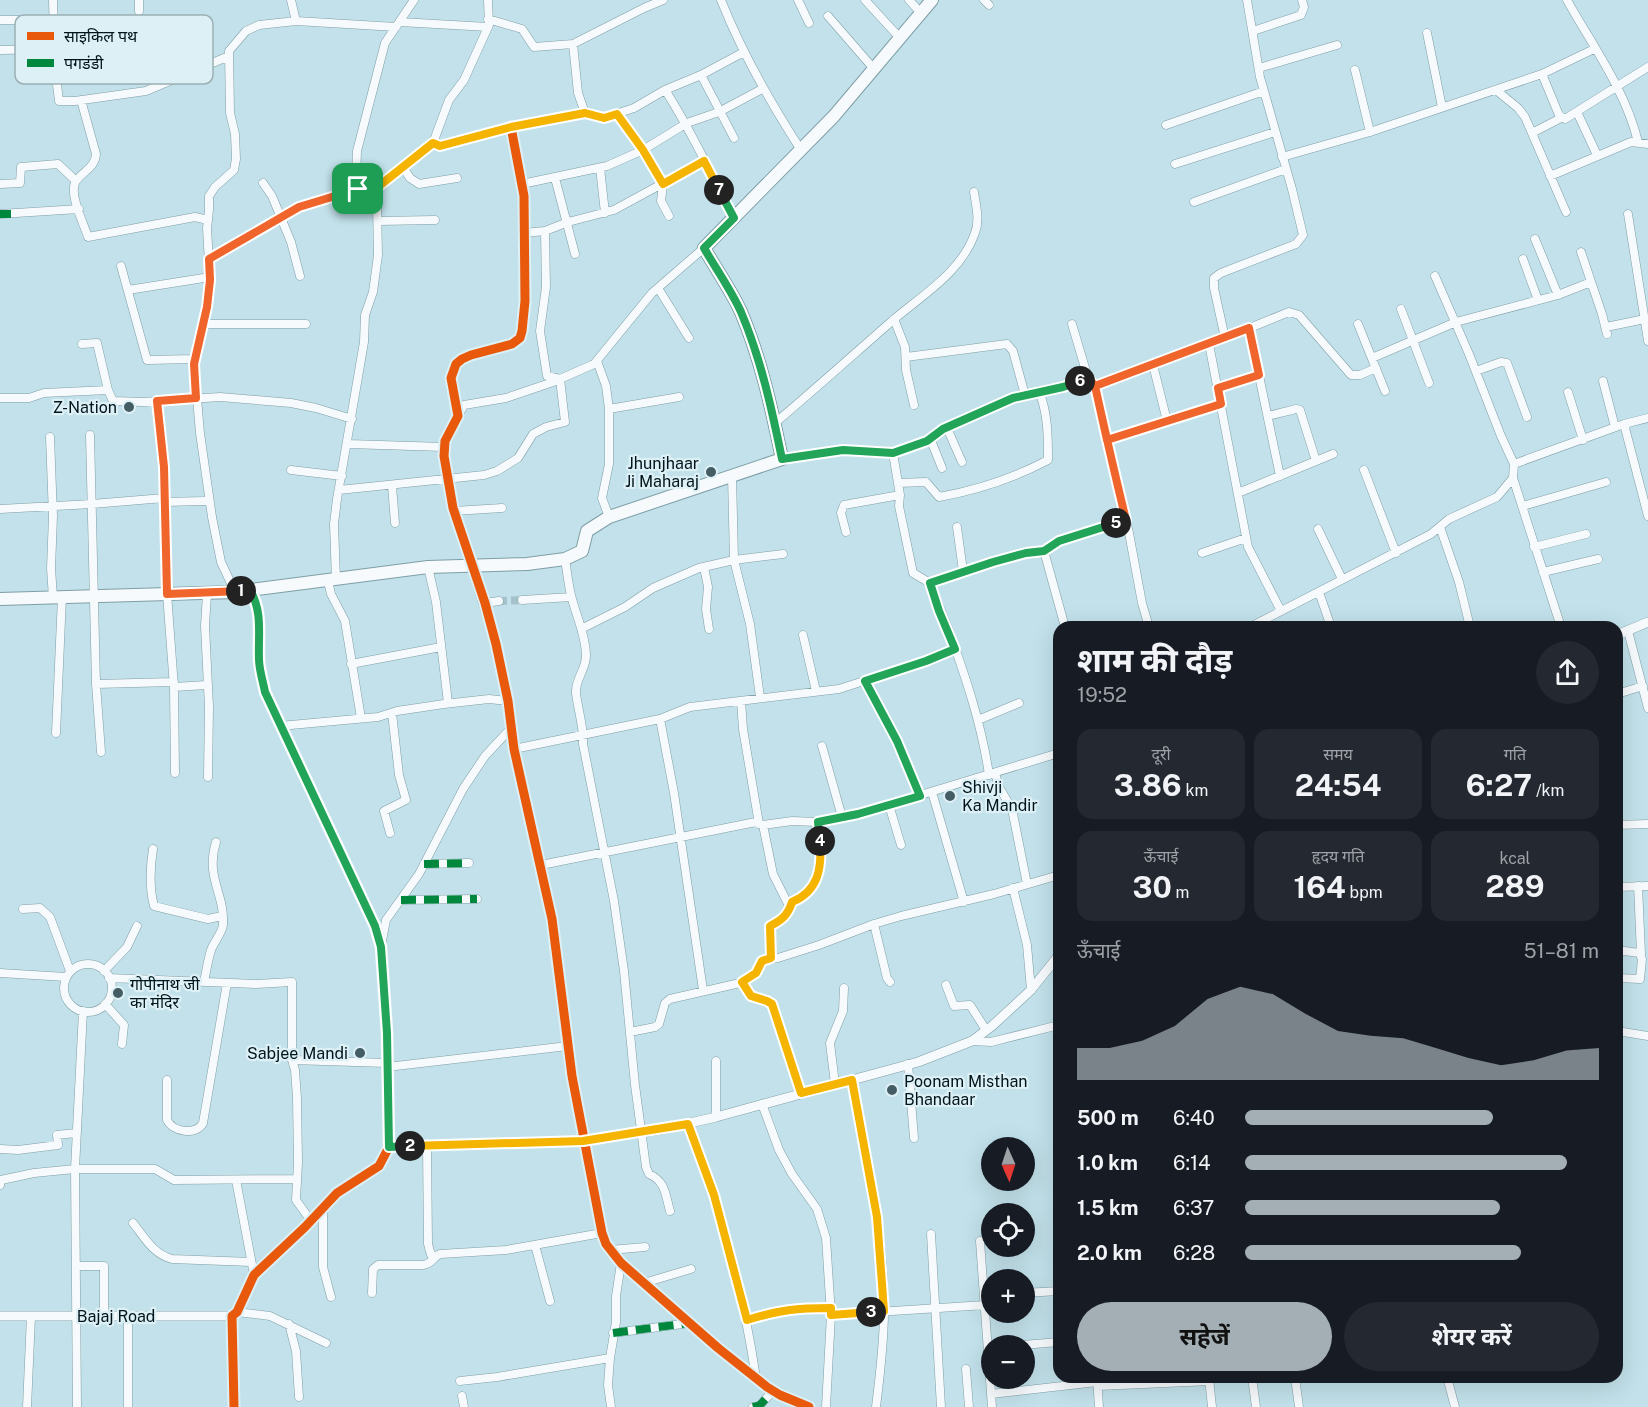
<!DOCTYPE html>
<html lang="hi">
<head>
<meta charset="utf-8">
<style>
  :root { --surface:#171b24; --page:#242831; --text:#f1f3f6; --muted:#9ea1a6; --accent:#a3afb4 }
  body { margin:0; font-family:"Public Sans","Noto Sans Devanagari",sans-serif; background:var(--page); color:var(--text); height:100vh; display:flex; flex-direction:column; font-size:22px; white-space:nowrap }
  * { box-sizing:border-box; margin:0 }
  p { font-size:20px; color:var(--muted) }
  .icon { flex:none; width:33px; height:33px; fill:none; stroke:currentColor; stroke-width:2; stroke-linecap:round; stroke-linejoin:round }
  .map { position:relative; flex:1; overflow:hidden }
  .sheet { position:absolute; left:1053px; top:621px; width:570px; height:762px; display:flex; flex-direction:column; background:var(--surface); border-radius:18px; box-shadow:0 6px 24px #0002 }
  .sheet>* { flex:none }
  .needle { width:39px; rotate:177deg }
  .buttons { position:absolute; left:981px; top:1137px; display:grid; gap:12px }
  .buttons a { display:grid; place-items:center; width:54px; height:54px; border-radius:50%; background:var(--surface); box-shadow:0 6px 24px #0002; font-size:30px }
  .pin { position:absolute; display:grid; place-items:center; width:51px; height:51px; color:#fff; margin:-26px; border-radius:12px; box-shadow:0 3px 9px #0006 }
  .km { position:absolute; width:30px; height:30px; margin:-15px; border-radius:50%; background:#222; color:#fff; font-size:16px; line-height:30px; text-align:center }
  .round { display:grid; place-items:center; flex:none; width:63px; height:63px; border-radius:32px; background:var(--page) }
  .headline { display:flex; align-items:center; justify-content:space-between; height:102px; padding:0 24px }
  h1 { font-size:33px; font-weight:700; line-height:45px }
  .stats { display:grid; grid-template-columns:repeat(3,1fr); gap:9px; height:102px; padding:6px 24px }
  .stats div { display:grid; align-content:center; border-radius:15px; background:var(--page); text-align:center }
  .stats b { font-size:30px; font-weight:700 }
  .stats small { font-size:16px; font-weight:400 }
  .stats p { font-size:16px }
  .chart { height:168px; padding:12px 24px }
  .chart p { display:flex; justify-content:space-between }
  .chart svg { width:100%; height:108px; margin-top:6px; fill:var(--accent); opacity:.7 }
  .cta { display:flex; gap:12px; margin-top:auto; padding:12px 24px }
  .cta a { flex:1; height:69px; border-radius:36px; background:var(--accent); color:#111; font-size:24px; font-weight:700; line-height:69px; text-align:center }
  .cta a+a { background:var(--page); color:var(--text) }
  ul { padding:0 24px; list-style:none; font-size:20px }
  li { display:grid; grid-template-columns:96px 72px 1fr; align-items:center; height:45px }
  li i { height:15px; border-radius:8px; background:var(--accent) }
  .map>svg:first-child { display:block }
</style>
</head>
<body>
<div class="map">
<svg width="1648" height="1407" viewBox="0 0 1648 1407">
  <rect width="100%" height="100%" fill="#c2e1ea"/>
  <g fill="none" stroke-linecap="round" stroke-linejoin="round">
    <path stroke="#a5c2cb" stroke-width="8" stroke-dasharray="8 4" stroke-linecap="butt" d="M499 601 522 600"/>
    <defs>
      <path id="minor" d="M53 0 55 68 59 101H75L146 91 229 56
        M139 0V11
        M291 0 296 21
        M721 0C742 53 770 102 801 150
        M798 0 809 23
        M865 0 899 37
        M909 0 921 13
        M984 0 989 5
        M1567 0C1592 45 1626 91 1638 142
        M828 16 874 69
        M488 19 522 29 534 47 573 44
        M0 20H53
        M400 22 488 27
        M1253 31 1301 15 1304 7 1302 0
        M1427 33 1442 107
        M0 50 55 49
        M1259 68 1337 45
        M1355 70 1370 132
        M1542 74 1559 115 1565 119 1648 67
        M701 75 734 138
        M665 90C692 131 711 175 734 218
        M1496 90 1518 108 1525 117 1566 212
        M81 100 96 154C95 168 83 171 76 181 68 193 84 224 88 237L195 217 208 220
        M1577 112 1597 155
        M585 113 578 93 573 44 644 8 663 0
        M617 114 643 150 663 184 661 201 669 216
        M1166 125 1264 91
        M1532 133 1561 118
        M433 143 449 100 464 80 489 25 488 0
        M1282 157 1370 132 1542 74 1594 49
        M1175 164 1275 132
        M403 167 410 178 419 184 457 178
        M600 168 605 213
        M1550 176 1631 142 1648 144
        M555 178 575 254
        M263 183 272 196 291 242 300 276
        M0 184 20 183 21 167 58 164 76 181
        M522 184 607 166 643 150 687 123 719 112 762 89
        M358 189 356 176 357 151 385 43 414 0
        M1194 202 1286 169
        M0 214 79 209
        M1628 214 1648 341
        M378 221 435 220
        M524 233 545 231
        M1535 239 1558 295
        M1581 252 1602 314 1607 334
        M209 259 299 207 337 194 379 186 433 143 440 146 511 127 585 113 604 118 634 108 665 90 701 75 744 52
        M1523 259 1538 300
        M121 266 147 360 195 359
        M1435 276 1469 354 1501 436 1514 464
        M658 288 689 338
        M128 290 210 277
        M1401 309 1429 383
        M894 319 905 347 906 370 914 405
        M203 324H306
        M1072 324 1088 378 1095 386 1129 533 1142 603 1149 627
        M1358 324 1385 391
        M1606 327 1645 319
        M1249 328 1280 476
        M1225 338 1214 288V278L1221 273 1296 244 1303 235 1292 189 1260 77 1247 0
        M82 344 97 343 108 390
        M1209 344 1248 547 1281 611
        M906 357 1007 344 1013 351 1025 395
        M1372 358 1456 322 1558 295 1591 282
        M597 361 606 386 609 409V464L602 498 609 517
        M1153 365 1167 421
        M1476 371 1501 362 1507 363 1527 417
        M560 379 547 376 540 331 546 287 545 231 568 222 614 210 704 161
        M1603 381 1615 427
        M1095 386 1225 338 1289 312 1299 315 1351 375H1360L1376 368
        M1218 388 1259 375
        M1568 392 1583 440
        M0 398H29L44 393 108 390 113 401 143 402 220 397 291 403 316 408 352 419
        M157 401 164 467 167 594 174 687 175 773
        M609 409 679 397
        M458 416 464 405 506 398 559 380
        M1268 416 1296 409 1300 410 1316 461
        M775 423C814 390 853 355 892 321 922 295 961 273 975 233 980 220 976 206 974 192
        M1624 424 1648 516
        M947 428 962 462
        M90 435 96 684 101 752
        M50 437 53 516 51 568 53 598
        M930 438 942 468
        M1107 440 1221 404
        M348 444 444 447
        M893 453 900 495 899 506 913 573 930 583C936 600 943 615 949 631 966 678 982 726 989 775
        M782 459 843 450 893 453 927 441 943 430 1013 398 1063 387 1088 378
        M291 470 342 476
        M1364 470 1396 553
        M732 476 734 560 750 624 760 697
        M1513 478 1561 627
        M898 483 926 482 939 497C978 490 1014 478 1048 460 1048 436 1048 414 1039 391
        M392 486 395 523
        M339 490 484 475 497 471 518 458 533 434 546 427 565 422 560 379 594 364 652 293 704 248
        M1238 493 1333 454
        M164 502 205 501
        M1523 506 1606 482
        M0 509 92 504 164 498
        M454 511 502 508
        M957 527 963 571
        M1440 527 1459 582 1470 627
        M1318 529 1342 579
        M846 532 841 513 844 505 900 495
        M1534 547 1586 534
        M1044 551 1065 627
        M1202 553 1246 538
        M565 559C567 571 568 583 571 595 576 616 585 632 586 654 587 669 575 678 576 693 578 711 584 727 583 744L614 901 624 971 635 1085 646 1167 649 1174C666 1182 665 1194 670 1211
        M428 567 436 602 448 703
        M472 567C463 538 438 468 445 440 447 431 454 424 458 416 459 402 450 389 452 375 456 343 509 357 520 337 530 320 524 267 524 246 524 229 526 212 524 195 521 173 515 150 511 127
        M704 567 708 587 706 609 709 629
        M1543 572 1598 559
        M336 580 334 524 337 499 364 342 365 315 373 292 378 255 377 206 379 186
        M328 581 331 594 345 621 361 718
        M930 583 993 562 1026 553 1044 551 1059 541 1126 520
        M235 592 221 562 212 517 200 433 194 364 207 307 210 280 207 228 209 210V196L215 187 234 170 236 159 235 134 230 113 229 51 246 31 259 25 296 21 396 27
        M1319 592 1331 627
        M207 594 205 626 209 707 208 777
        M522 600 571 597
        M485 603 499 601
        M1250 627 1431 534 1449 519 1497 497 1513 478 1514 464 1624 424 1648 418
        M583 628 625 607 653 588 699 568 734 560 783 554
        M1628 631 1648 708
        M803 635 816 691
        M351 664 441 647
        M865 681 897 741 920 796
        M96 684 174 682
        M174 687 207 685
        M1617 694 1643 686
        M741 701 743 729 759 824
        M660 719 674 793 703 990
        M978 720 1019 703
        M280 726 378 717 397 711 444 704 489 699 508 701
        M56 733 62 597
        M822 746 842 817
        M514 749 660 719 690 707 839 689 926 661 955 649
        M1056 754 1059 766
        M995 773 999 787 1012 809 1027 884
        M932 792 964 902
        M889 805 901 845
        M763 825 773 874 790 908
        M1617 825 1648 824
        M390 833 384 811 406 800 399 775 392 713
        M153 849C150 868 149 887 154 906L208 919 222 916
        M424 864 469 863
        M541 865 756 822 763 825 792 821 817 822 858 814 1059 753
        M1638 886 1641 954
        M1617 887 1648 886
        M1013 888 1027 945 1031 990
        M401 900 477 899
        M23 909 40 908 50 917 70 971
        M874 924 887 978 890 982
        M381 946 386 920 419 874 463 789 485 756 512 727
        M1617 950 1639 953 1642 959 1640 979 1617 978
        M771 958 770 926C782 920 788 915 792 902 829 887 821 853 817 822
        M64 988a24 24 0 1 1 48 0a24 24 0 1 1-48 0Z
        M104 971 127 947 137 926
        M0 973 66 977
        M109 978 256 984 292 982V1060L387 1063
        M204 982C206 972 208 960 211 950 214 942 222 933 223 925 225 893 205 878 216 842
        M742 982 751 996 767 1001 772 1004 801 1093
        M946 985 954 1006 970 1005 986 1030
        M105 1004 124 1025 122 1044
        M1617 1031 1648 1036
        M630 1032 655 1027 659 1024 665 1003 670 999 740 983 756 973 760 963 764 960 778 958 819 945 874 924 901 916 994 894 1059 875
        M972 1041 991 1042 1059 1025
        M292 1060 295 1070 297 1098 298 1162 296 1200 311 1221
        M716 1061V1117
        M908 1064 914 1138
        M387 1067 568 1046
        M167 1080V1120C173 1132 196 1136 203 1123L227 983
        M852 1080C867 1156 884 1233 884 1311 884 1343 880 1375 876 1407
        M835 1084 830 1043 843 1011 844 988
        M762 1104 779 1150 792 1174 817 1209 826 1238 831 1315 826 1407
        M688 1124C720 1206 743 1291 756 1378
        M427 1146 428 1244 431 1255 436 1256
        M0 1149 18 1150 58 1145 57 1135 76 1133
        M236 1180 254 1275
        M0 1185 1 1180 34 1173 75 1169H155L174 1180 297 1179
        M323 1209V1267L331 1297
        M133 1223C145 1238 153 1254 172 1259L251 1262
        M931 1234 941 1407
        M980 1241 992 1407
        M535 1245 550 1301
        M610 1250 645 1247
        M76 1266H104V1316
        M644 1283 691 1269
        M372 1293 373 1269 378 1265H423C432 1264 433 1257 440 1254L506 1250 602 1233
        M1024 1293 1059 1291
        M237 1312 270 1316 326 1343
        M831 1315 985 1305
        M128 1316V1407
        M232 1316 234 1407
        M747 1320C780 1310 796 1308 831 1308
        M289 1324 296 1351 299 1397
        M613 1333 690 1323
        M1010 1346 1059 1342
        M966 1369 969 1407
        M1097 1377 1099 1407
        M1252 1377 1256 1407
        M1295 1377 1299 1407
        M1447 1377 1455 1407
        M1209 1378 1212 1407
        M460 1381 497 1377 610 1358
        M1098 1386 1210 1381
        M991 1394 1097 1382
        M462 1396 464 1407
        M27 1407 31 1316
        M77 1407 75 1169 83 1011
        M611 1407 608 1385 610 1358 616 1322V1296L621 1263
        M753 1407 760 1405 773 1391"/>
      <path id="tertiary" d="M472 567 496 644 508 701 514 749 552 919 572 1076 602 1233 606 1244 621 1263 718 1348 767 1387 780 1395 809 1407
        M1617 635 1648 622
        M389 1147 583 1141 664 1129 716 1117 918 1062 972 1041 992 1026 1031 990 1059 955
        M0 1316H232L237 1312 254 1275 305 1227 337 1193 379 1166 389 1147 387 1033 381 947 375 926 265 692C263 681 260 670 259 659 258 634 263 612 250 590"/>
      <path id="primary" d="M0 599 235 592 428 567 527 564 565 559 582 551 587 531 609 517 782 459C772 410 761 359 741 312 731 290 716 269 704 248L834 116 932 0"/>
    </defs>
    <use href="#minor" stroke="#7f9ea6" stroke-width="9"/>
    <use href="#tertiary" stroke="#7f9ea6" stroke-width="10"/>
    <use href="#primary" stroke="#7f9ea6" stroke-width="14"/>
    <use href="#minor" stroke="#f6fafc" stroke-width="8"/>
    <use href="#tertiary" stroke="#f6fafc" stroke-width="9"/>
    <use href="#primary" stroke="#f6fafc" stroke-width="12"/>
    <path stroke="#00873e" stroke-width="8" stroke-dasharray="15 8" stroke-linecap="butt" d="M0 214H11
      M424 864 469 863
      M401 900 477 899
      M613 1333 690 1323
      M753 1407 760 1405 773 1391"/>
    <defs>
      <path id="cycleway" d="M511 127 524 196 525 301 522 331 520 338 512 344 471 355 462 359 456 364 451 378 458 416 445 441 444 456 453 508 485 603 496 644 508 701 514 749 552 919 572 1076 602 1233 606 1244 621 1263 718 1348 767 1387 780 1395 809 1407
        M234 1407 232 1316 237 1312 254 1275 305 1227 337 1193 379 1166 389 1147 387 1033 381 947 375 926 265 692C263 681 260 670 259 659 258 634 263 612 250 590"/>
    </defs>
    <use href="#cycleway" stroke="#ddf0f6" stroke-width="13"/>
    <use href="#cycleway" stroke="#e8590c" stroke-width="9"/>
  </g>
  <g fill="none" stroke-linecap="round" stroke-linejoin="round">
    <defs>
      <path id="split-1" d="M241 591 167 594 164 467 157 401 196 398 194 364 207 307 210 280 209 259 299 207 358 189"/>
      <path id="split-2" d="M241 591 250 590C263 612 258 635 259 659 259 670 263 681 265 692L375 926 381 947 387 1033 389 1147 410 1146"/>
      <path id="split-3" d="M410 1146 583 1141 688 1124 714 1195 747 1320C780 1310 796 1308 831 1308V1315L871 1312"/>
      <path id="split-4" d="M820 841C822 867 819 891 792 902 788 915 782 920 770 926L771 958 762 961 756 973 742 982 751 996 767 1001 772 1004 801 1093 852 1080 877 1217 884 1311 871 1312"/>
      <path id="split-5" d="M820 841 818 822 858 814 920 796 897 741 865 681 926 661 955 649 939 611 930 583 993 562 1026 553 1044 551 1059 541 1116 523"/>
      <path id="split-6" d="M1080 381 1088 378 1095 386 1107 440 1221 404 1218 388 1259 375 1249 328 1095 386C1105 431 1115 475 1126 520L1116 523"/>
      <path id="split-7" d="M719 190 734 218 704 248C716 269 731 290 741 312 761 359 772 410 782 459L843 450 893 453 927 441 943 429 1013 398 1063 387 1080 381"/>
      <path id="split-8" d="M358 189 379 186 433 143 440 146 511 127 585 113 604 118 617 114 643 150 663 184 704 161 719 190"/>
    </defs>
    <use href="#split-1" stroke="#fff" stroke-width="12"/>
    <use href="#split-2" stroke="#fff" stroke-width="12"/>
    <use href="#split-3" stroke="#fff" stroke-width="12"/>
    <use href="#split-4" stroke="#fff" stroke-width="12"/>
    <use href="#split-5" stroke="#fff" stroke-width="12"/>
    <use href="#split-6" stroke="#fff" stroke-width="12"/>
    <use href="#split-7" stroke="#fff" stroke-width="12"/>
    <use href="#split-8" stroke="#fff" stroke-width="12"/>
    <use href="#split-1" stroke="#f0652b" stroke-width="8"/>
    <use href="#split-2" stroke="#22a559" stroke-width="8"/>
    <use href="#split-3" stroke="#f5b400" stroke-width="8"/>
    <use href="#split-4" stroke="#f5b400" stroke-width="8"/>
    <use href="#split-5" stroke="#22a559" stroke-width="8"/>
    <use href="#split-6" stroke="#f0652b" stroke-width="8"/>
    <use href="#split-7" stroke="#22a559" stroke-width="8"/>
    <use href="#split-8" stroke="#f5b400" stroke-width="8"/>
  </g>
  <g fill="#445c63" stroke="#ddf0f6" stroke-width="2">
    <circle cx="129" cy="407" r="6"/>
    <circle cx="711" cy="472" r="6"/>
    <circle cx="950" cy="796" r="6"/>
    <circle cx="118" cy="993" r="6"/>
    <circle cx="360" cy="1053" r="6"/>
    <circle cx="892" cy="1090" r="6"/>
  </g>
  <g text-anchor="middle" stroke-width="4.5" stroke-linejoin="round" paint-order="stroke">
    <g font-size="16" fill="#00141b" stroke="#ddf0f6" text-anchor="end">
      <text x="117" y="413">Z-Nation</text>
      <text x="699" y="469">Jhunjhaar<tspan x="699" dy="18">Ji Maharaj</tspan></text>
      <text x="962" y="793" text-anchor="start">Shivji<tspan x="962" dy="18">Ka Mandir</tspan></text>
      <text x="130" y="990" text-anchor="start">गोपीनाथ जी<tspan x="130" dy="18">का मंदिर</tspan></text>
      <text x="348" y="1059">Sabjee Mandi</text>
      <text x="904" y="1087" text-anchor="start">Poonam Misthan<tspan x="904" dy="18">Bhandaar</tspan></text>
    </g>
    <g font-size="16" fill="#00141b" stroke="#ddf0f6">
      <text x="116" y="1322">Bajaj Road</text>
    </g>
  </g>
  <rect x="15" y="15" width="198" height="69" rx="9" fill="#ddf0f6" stroke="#9baeb4" stroke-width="1.5"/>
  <rect x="27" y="32" width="27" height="8" fill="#e8590c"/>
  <rect x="27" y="59" width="27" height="8" fill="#00873e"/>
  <g font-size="16" fill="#00141b">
    <text x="64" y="42">साइकिल पथ</text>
    <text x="64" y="69">पगडंडी</text>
  </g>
</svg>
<div class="buttons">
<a><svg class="needle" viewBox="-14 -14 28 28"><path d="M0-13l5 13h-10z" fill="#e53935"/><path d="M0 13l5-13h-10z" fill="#9ea1a6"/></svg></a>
<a><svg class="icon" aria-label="locate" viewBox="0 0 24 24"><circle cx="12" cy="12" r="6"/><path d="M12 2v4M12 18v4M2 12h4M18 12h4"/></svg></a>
<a>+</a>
<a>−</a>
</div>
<div class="pin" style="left:358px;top:189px;background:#1e9e55"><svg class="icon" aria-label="arrive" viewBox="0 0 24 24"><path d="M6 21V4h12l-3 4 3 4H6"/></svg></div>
<b class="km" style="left:241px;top:591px">1</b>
<b class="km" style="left:410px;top:1146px">2</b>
<b class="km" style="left:871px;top:1312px">3</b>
<b class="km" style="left:820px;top:841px">4</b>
<b class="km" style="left:1116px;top:523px">5</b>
<b class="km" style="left:1080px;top:381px">6</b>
<b class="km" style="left:719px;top:190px">7</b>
<section class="sheet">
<div class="headline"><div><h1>शाम की दौड़</h1><p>19:52</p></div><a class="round"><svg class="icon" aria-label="share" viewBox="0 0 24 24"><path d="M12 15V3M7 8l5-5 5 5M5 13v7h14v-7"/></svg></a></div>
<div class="stats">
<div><p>दूरी</p><b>3.86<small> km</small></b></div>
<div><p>समय</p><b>24:54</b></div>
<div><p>गति</p><b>6:27<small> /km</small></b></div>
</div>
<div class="stats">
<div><p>ऊँचाई</p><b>30<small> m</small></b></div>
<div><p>हृदय गति</p><b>164<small> bpm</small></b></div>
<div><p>kcal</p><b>289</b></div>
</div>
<div class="chart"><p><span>ऊँचाई</span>51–81 m</p>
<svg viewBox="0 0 160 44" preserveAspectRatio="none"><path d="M0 44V31L10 31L20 28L30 22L40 11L50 6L60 9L70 17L80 24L90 26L100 27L110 31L120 35L130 38L140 36L150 32L160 31V44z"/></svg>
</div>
<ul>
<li><b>500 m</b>6:40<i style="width:70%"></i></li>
<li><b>1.0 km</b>6:14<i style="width:91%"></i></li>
<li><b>1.5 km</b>6:37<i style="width:72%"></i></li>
<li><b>2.0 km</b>6:28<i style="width:78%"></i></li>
</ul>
<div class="cta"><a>सहेजें</a><a>शेयर करें</a></div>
</section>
</div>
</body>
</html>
